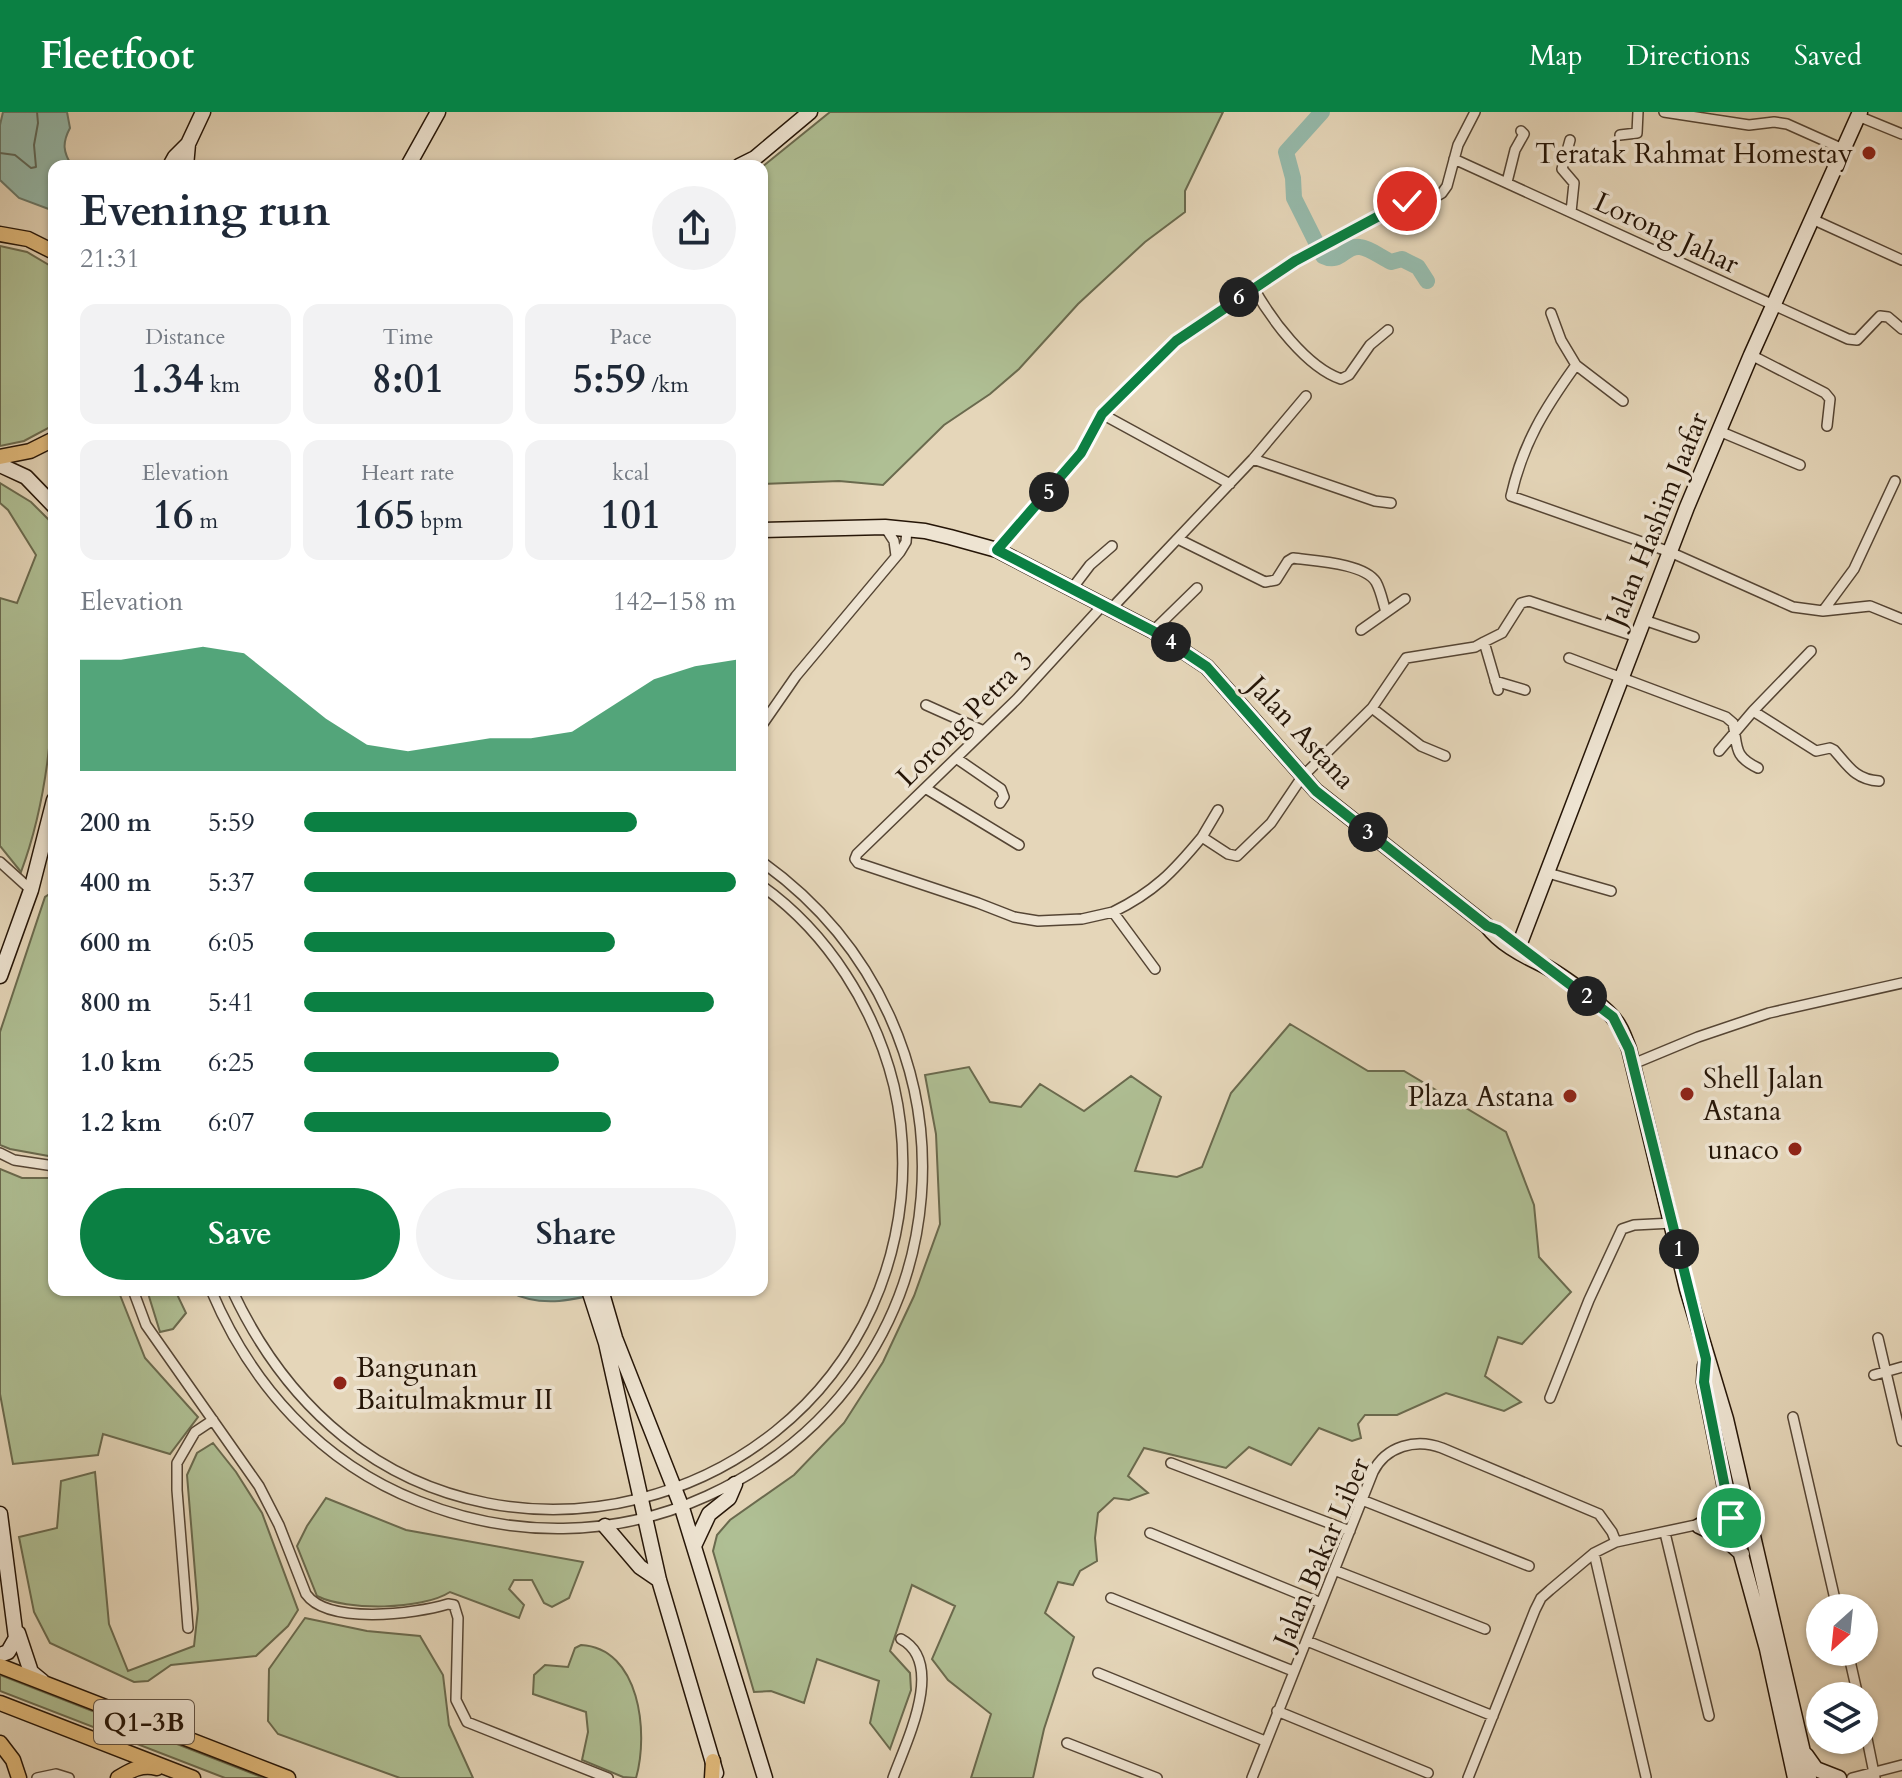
<!DOCTYPE html>
<html lang="en">
<head>
<meta charset="utf-8">
<style>
  :root { --surface:#fff; --page:#f2f2f3; --text:#1f2937; --muted:#747a83; --accent:#0b8043 }
  body { margin:0; font-family:Cardo,serif; background:var(--page); color:var(--text); height:100vh; display:flex; flex-direction:column; font-size:30px; white-space:nowrap }
  * { box-sizing:border-box; margin:0 }
  p { font-size:26px; color:var(--muted) }
  .icon { flex:none; width:44px; height:44px; fill:none; stroke:currentColor; stroke-width:2; stroke-linecap:round; stroke-linejoin:round }
  .map { position:relative; flex:1; overflow:hidden }
  .details { position:absolute; left:48px; top:48px; width:720px; height:1136px; display:flex; flex-direction:column; background:var(--surface); border-radius:16px; box-shadow:0 2px 6px #0004 }
  .details>* { flex:none }
  .needle { width:52px; rotate:207deg }
  .controls { position:absolute; left:1806px; top:1482px; display:grid; gap:16px }
  .controls a { display:grid; place-items:center; width:72px; height:72px; border-radius:50%; background:var(--surface); box-shadow:0 2px 6px #0004; font-size:40px }
  .pin { position:absolute; display:grid; place-items:center; width:68px; height:68px; color:#fff; margin:-34px; border:4px solid #fff; border-radius:50%; box-shadow:0 2px 8px #0007 }
  .km { position:absolute; width:40px; height:40px; margin:-20px; border-radius:50%; background:#222; color:#fff; font-size:22px; line-height:40px; text-align:center }
  .round { display:grid; place-items:center; flex:none; width:84px; height:84px; border-radius:42px; background:var(--page) }
  .summary { display:flex; align-items:center; justify-content:space-between; height:136px; padding:0 32px }
  h1 { font-size:44px; font-weight:600; line-height:60px }
  .stats { display:grid; grid-template-columns:repeat(3,1fr); gap:12px; height:136px; padding:8px 32px }
  .stats div { display:grid; align-content:center; border-radius:16px; background:var(--page); text-align:center }
  .stats b { font-size:40px; font-weight:600 }
  .stats small { font-size:22px; font-weight:400 }
  .stats p { font-size:22px }
  .chart { height:224px; padding:16px 32px }
  .chart p { display:flex; justify-content:space-between }
  .chart svg { width:100%; height:144px; margin-top:8px; fill:var(--accent); opacity:.7 }
  .action { display:flex; gap:16px; margin-top:auto; padding:16px 32px }
  .action a { flex:1; height:92px; border-radius:48px; background:var(--accent); color:#fff; font-size:32px; font-weight:600; line-height:92px; text-align:center }
  .action a+a { background:var(--page); color:var(--text) }
  ul { padding:0 32px; list-style:none; font-size:26px }
  li { display:grid; grid-template-columns:128px 96px 1fr; align-items:center; height:60px }
  li i { height:20px; border-radius:10px; background:var(--accent) }
  header { display:flex; align-items:center; gap:48px; box-sizing:border-box; height:112px; padding:0 40px; background:var(--accent); color:#fff }
  header strong { font-size:38px }
  nav { display:flex; gap:44px; margin-inline-start:auto; font-size:28px }
  .map>svg:first-child { display:block }
</style>
</head>
<body>
<header>
<strong>Fleetfoot</strong>
<nav><a>Map</a><a>Directions</a><a>Saved</a></nav>
</header>
<div class="map">
<svg width="1902" height="1666" viewBox="0 0 1902 1666">
  <rect width="100%" height="100%" fill="#e5d6b9"/>
  <filter id="stains"><feTurbulence type="fractalNoise" baseFrequency=".0025" numOctaves="4"/><feColorMatrix values="0 0 0 0 .2 0 0 0 0 .09 0 0 0 0 .02 0 0 0 .5 -.17"/></filter>
  <radialGradient id="worn" r=".72"><stop offset=".6" stop-color="#630" stop-opacity="0"/><stop offset="1" stop-color="#630" stop-opacity=".3"/></radialGradient>
  <path fill="#afbf94" stroke="#6a6a4e" stroke-width="2" d="M830 0H1223L1185 79V100L1145 130 1078 192 1019 257 990 282 944 313 883 373 839 369 762 372V55Z
    M0 134 27 140 54 156V313L24 329 0 334Z
    M0 371 31 390 54 413C54 529 62 650 21 760L0 734V486L17 491 36 443 8 398 0 391Z
    M54 779V1045L10 1037 0 1033V920L45 785Z
    M1290 912 1368 959H1404L1506 1020 1534 1093 1539 1145 1571 1180 1522 1232 1498 1225 1485 1264 1521 1290 1504 1299 1446 1281 1397 1303H1365L1358 1312 1361 1326 1352 1329 1319 1316 1291 1353 1249 1335 1226 1356 1144 1336 1128 1364 1148 1381 1129 1388 1114 1386 1098 1401 1095 1426 1097 1449 1080 1459 1073 1473 1058 1470 1045 1501 1074 1525 1044 1617 1033 1666H971L991 1602 948 1568 932 1547 955 1494 912 1473 890 1539 910 1561 911 1578 890 1637 870 1611 879 1569 817 1547 804 1591 771 1579 754 1580 713 1439 717 1423 730 1408 794 1363 844 1311 883 1250 914 1184 940 1112 936 1022 925 963 969 955 990 990 1021 995 1040 972 1084 999 1131 964 1161 985 1135 1059 1177 1065 1202 1055 1231 981Z
    M0 1057 22 1066H54V1178H118L145 1246 198 1305 170 1342 103 1322 98 1343 13 1352 0 1282Z
    M147 1178H175L186 1201 173 1217 160 1220Z
    M213 1331 236 1360 262 1401 298 1498 288 1514 256 1544 171 1553 148 1569 134 1570 50 1531 34 1500 19 1425 57 1416 61 1369 95 1360 109 1512 128 1559 194 1534 198 1497 187 1363 197 1341Z
    M326 1386 406 1418 583 1450 569 1486 552 1495 544 1491 532 1468H514L509 1477 524 1493 519 1506 450 1480C422 1498 347 1499 317 1484L297 1434 307 1414Z
    M305 1506 367 1519 420 1524 443 1563 449 1613 473 1666H400L278 1622 268 1609 269 1557Z
    M581 1533C640 1536 649 1621 636 1666L623 1665 582 1648 588 1620 586 1600 533 1582 534 1563 545 1553 568 1555 575 1536Z
    M0 1563 264 1666H225L0 1579Z"/>
  <path fill="#96baab" stroke="#697869" stroke-width="2" d="M3 0H67L70 16C62 31 63 40 72 54H54V99L19 86 0 68V13Z
    M506 1178H613C576 1187 542 1198 506 1178Z"/>
  <g fill="none" stroke-linecap="round" stroke-linejoin="round">
    <path stroke="#5e6859" stroke-width="2" d="M0 41 15 43 31 56 36 55 34 33 38 11 37 0"/>
    <path stroke="#96baab" stroke-width="16" d="M1322 0 1286 40 1293 66 1294 86 1323 144C1341 153 1344 133 1360 135 1370 136 1382 146 1391 150L1402 147 1418 155 1427 169"/>
    <defs>
      <path id="street" d="M1664 0 1749 13 1774 10 1787 12 1843 37
        M1858 4 1902 22
        M1620 23 1637 21 1638 0
        M1570 28 1562 57 1574 71 1571 100
        M1454 47 1848 227 1857 228 1880 204 1888 205 1902 217
        M1507 70 1515 38 1524 22 1521 19
        M1812 107 1902 148
        M1253 175C1271 207 1306 255 1341 267L1349 263 1370 233 1388 218
        M1551 201 1561 228 1576 253 1623 289
        M1751 243 1825 281 1830 287 1827 314
        M1576 253C1545 296 1523 331 1511 384L1670 440 1793 495 1823 499 1870 494 1902 507
        M1102 302 1230 372
        M1719 319 1800 353
        M1253 347 1375 389 1391 391
        M885 415 894 429 896 444
        M1178 427 1265 470 1276 468 1288 449 1293 446C1314 449 1364 451 1376 470 1381 479 1383 491 1386 500
        M997 438 1081 341 1102 302 1176 229 1253 175 1331 129 1407 89 1435 85 1442 81 1447 74 1458 33 1475 0
        M1071 478 1090 453 1112 434
        M1102 494 1017 587 857 742 855 747 858 751 978 791 1014 805 1038 809 1082 807 1113 800
        M1110 498 1253 347 1306 284
        M1823 499 1854 457 1895 369
        M1644 508 1694 525
        M1361 518 1405 487
        M1153 519 1197 476
        M1484 530 1498 578
        M1569 546 1726 605 1733 611C1738 635 1733 644 1758 656
        M1495 569 1525 578
        M926 593 984 619
        M1372 596 1421 634 1445 644
        M1753 599 1816 639 1830 636 1834 638C1848 654 1856 668 1879 669
        M762 613 796 564 900 440 906 430 907 416
        M1719 639 1753 599 1811 539
        M956 646 1001 677 1004 685 1000 691
        M925 676 1019 733
        M1202 725 1218 698
        M0 750 31 778
        M1548 761 1611 779
        M1155 857 1113 800C1154 780 1173 760 1202 725L1228 742 1237 744 1271 711 1302 665 1372 596 1406 546 1475 535 1484 530 1502 521 1521 491 1529 489 1637 525
        M1633 952 1698 925 1769 901 1902 871
        M0 1041 14 1048 54 1054
        M133 1178 146 1213 259 1374 279 1413 306 1482C328 1513 415 1502 448 1492L454 1493 458 1506 456 1588 467 1610 608 1666
        M211 1178C251 1273 321 1351 418 1389 512 1427 615 1426 707 1384 972 1264 995 917 762 750
        M232 1178C259 1236 294 1285 344 1325 517 1463 782 1395 872 1195 903 1126 911 1048 894 974 875 896 828 821 762 774
        M1878 1226 1902 1329
        M1874 1263 1902 1255
        M1550 1286 1589 1188 1622 1117 1634 1113 1673 1111
        M1793 1305 1837 1496
        M1171 1351 1350 1419
        M1362 1388 1529 1454
        M1150 1421 1321 1491
        M1665 1421 1709 1604
        M1594 1441 1646 1665
        M1334 1458 1485 1517
        M1111 1486 1293 1559
        M188 1516 177 1378V1351L195 1320 213 1308
        M1307 1529 1493 1604
        M1848 1540 1858 1584
        M1098 1561 1265 1629
        M1277 1599 1428 1661
        M1864 1612 1875 1666
        M1067 1631 1157 1666
        M37 1666 56 1662 69 1666
        M893 1666C906 1630 946 1551 901 1527
        M1252 1666 1373 1360C1386 1334 1416 1326 1442 1336L1599 1402 1612 1420 1616 1430
        M1468 1666 1535 1498 1541 1486 1550 1478 1594 1441 1616 1430 1747 1402
        M1852 1666 1902 1653"/>
      <path id="secondary" d="M170 54 175 45 188 32 203 0
        M186 54 188 32
        M408 54 438 0
        M739 54 755 46 810 0
        M0 353 26 365 54 394
        M762 418 885 415 925 419 950 425 997 438 1153 519 1207 555 1316 679 1487 814C1500 831 1520 842 1539 851 1556 859 1604 893 1615 908 1622 916 1625 927 1629 937L1687 1177 1726 1307 1809 1666
        M1517 839 1687 395 1751 243 1860 0
        M0 864 31 778 54 688
        M589 1178 606 1231 659 1468 716 1661
        M601 1178 615 1226 682 1396 765 1666
        M1705 1253 1704 1270 1731 1406 1767 1537 1795 1666
        M0 1402 16 1526 8 1540 0 1543
        M605 1414 640 1455 659 1468
        M1699 1414 1724 1426 1742 1442
        M1699 1414 1713 1406 1725 1382
        M694 1434 709 1402 729 1386 735 1372
        M18 1521 31 1560 42 1569
        M1806 1643 1816 1657 1839 1666"/>
      <path id="primary" d="M0 122 28 127 54 140
        M0 345 30 339 54 327
        M0 1554 288 1666
        M0 1591 193 1666
        M0 1631 13 1648 19 1666
        M118 1666C131 1658 142 1652 157 1656
        M712 1666 713 1649"/>
    </defs>
    <use href="#street" stroke="#554534" stroke-width="12"/>
    <use href="#secondary" stroke="#251507" stroke-width="17"/>
    <use href="#primary" stroke="#251507" stroke-width="17"/>
    <use href="#street" stroke="#eee4d2" stroke-width="9"/>
    <use href="#secondary" stroke="#eee4d2" stroke-width="14"/>
    <use href="#primary" stroke="#e2bb7c" stroke-width="14"/>
  </g>
  <g fill="none" stroke-linecap="round" stroke-linejoin="round">
    <defs>
      <path id="route" d="M1407 89 1295 149 1176 229 1102 302 1081 341 997 438 1153 519 1207 555 1316 679 1487 814 1498 818 1613 905 1629 937 1706 1247 1704 1270 1731 1406"/>
    </defs>
    <use href="#route" stroke="#fff" stroke-width="16"/>
    <use href="#route" stroke="#0b8043" stroke-width="10"/>
  </g>
  <g fill="#8f2418" stroke="#eee4d2" stroke-width="3">
    <circle cx="1869" cy="41" r="8"/>
    <circle cx="1687" cy="982" r="8"/>
    <circle cx="1570" cy="984" r="8"/>
    <circle cx="1795" cy="1037" r="8"/>
    <circle cx="340" cy="1271" r="8"/>
  </g>
  <g text-anchor="middle" stroke-width="7" stroke-linejoin="round" paint-order="stroke">
    <rect fill="#eee4d2" stroke="#615344" stroke-width="2" x="94" y="1588" width="100" height="44" rx="6"/>
    <g font-size="26" font-weight="bold" fill="#251507">
      <text x="144" y="1619">Q1-3B</text>
    </g>
    <g font-size="28" fill="#251507" stroke="#eee4d2" text-anchor="end">
      <text x="1853" y="51">Teratak Rahmat Homestay</text>
      <text x="1703" y="976" text-anchor="start">Shell Jalan<tspan x="1703" dy="32">Astana</tspan></text>
      <text x="1554" y="994">Plaza Astana</text>
      <text x="1779" y="1047">unaco</text>
      <text x="356" y="1265" text-anchor="start">Bangunan<tspan x="356" dy="32">Baitulmakmur II</tspan></text>
    </g>
    <g font-size="28" fill="#251507" stroke="#eee4d2">
      <text transform="translate(1667 120) rotate(25)" y="10">Lorong Jahar</text>
      <text transform="translate(1656 407) rotate(-68)" y="10">Jalan Hashim Jaafar</text>
      <text transform="translate(964 606) rotate(-45)" y="10">Lorong Petra 3</text>
      <text transform="translate(1302 620) rotate(47)" y="10">Jalan Astana</text>
      <text transform="translate(1321 1440) rotate(-67)" y="10">Jalan Bakar Liber</text>
    </g>
  </g>
  <rect width="100%" height="100%" filter="url(#stains)"/>
  <rect width="100%" height="100%" fill="url(#worn)"/>
</svg>
<div class="controls">
<a><svg class="needle" viewBox="-14 -14 28 28"><path d="M0-13l5 13h-10z" fill="#e53935"/><path d="M0 13l5-13h-10z" fill="#747a83"/></svg></a>
<a><svg class="icon" aria-label="layers" viewBox="0 0 24 24"><path d="M12 4l9 5-9 5-9-5zM3 14l9 5 9-5"/></svg></a>
</div>
<div class="pin" style="left:1731px;top:1406px;background:#1e9e55"><svg class="icon" aria-label="arrive" viewBox="0 0 24 24"><path d="M6 21V4h12l-3 4 3 4H6"/></svg></div>
<div class="pin" style="left:1407px;top:89px;background:#d93025"><svg class="icon" aria-label="check" viewBox="0 0 24 24"><path d="M5 12l5 5 9-10"/></svg></div>
<b class="km" style="left:1679px;top:1137px">1</b>
<b class="km" style="left:1587px;top:884px">2</b>
<b class="km" style="left:1368px;top:720px">3</b>
<b class="km" style="left:1171px;top:530px">4</b>
<b class="km" style="left:1049px;top:380px">5</b>
<b class="km" style="left:1239px;top:185px">6</b>
<section class="details">
<div class="summary"><div><h1>Evening run</h1><p>21:31</p></div><a class="round"><svg class="icon" aria-label="share" viewBox="0 0 24 24"><path d="M12 15V3M7 8l5-5 5 5M5 13v7h14v-7"/></svg></a></div>
<div class="stats">
<div><p>Distance</p><b>1.34<small> km</small></b></div>
<div><p>Time</p><b>8:01</b></div>
<div><p>Pace</p><b>5:59<small> /km</small></b></div>
</div>
<div class="stats">
<div><p>Elevation</p><b>16<small> m</small></b></div>
<div><p>Heart rate</p><b>165<small> bpm</small></b></div>
<div><p>kcal</p><b>101</b></div>
</div>
<div class="chart"><p><span>Elevation</span>142–158 m</p>
<svg viewBox="0 0 160 44" preserveAspectRatio="none"><path d="M0 44V10L10 10L20 8L30 6L40 8L50 18L60 28L70 36L80 38L90 36L100 34L110 34L120 32L130 24L140 16L150 12L160 10V44z"/></svg>
</div>
<ul>
<li><b>200 m</b>5:59<i style="width:77%"></i></li>
<li><b>400 m</b>5:37<i style="width:100%"></i></li>
<li><b>600 m</b>6:05<i style="width:72%"></i></li>
<li><b>800 m</b>5:41<i style="width:95%"></i></li>
<li><b>1.0 km</b>6:25<i style="width:59%"></i></li>
<li><b>1.2 km</b>6:07<i style="width:71%"></i></li>
</ul>
<div class="action"><a>Save</a><a>Share</a></div>
</section>
</div>
</body>
</html>
